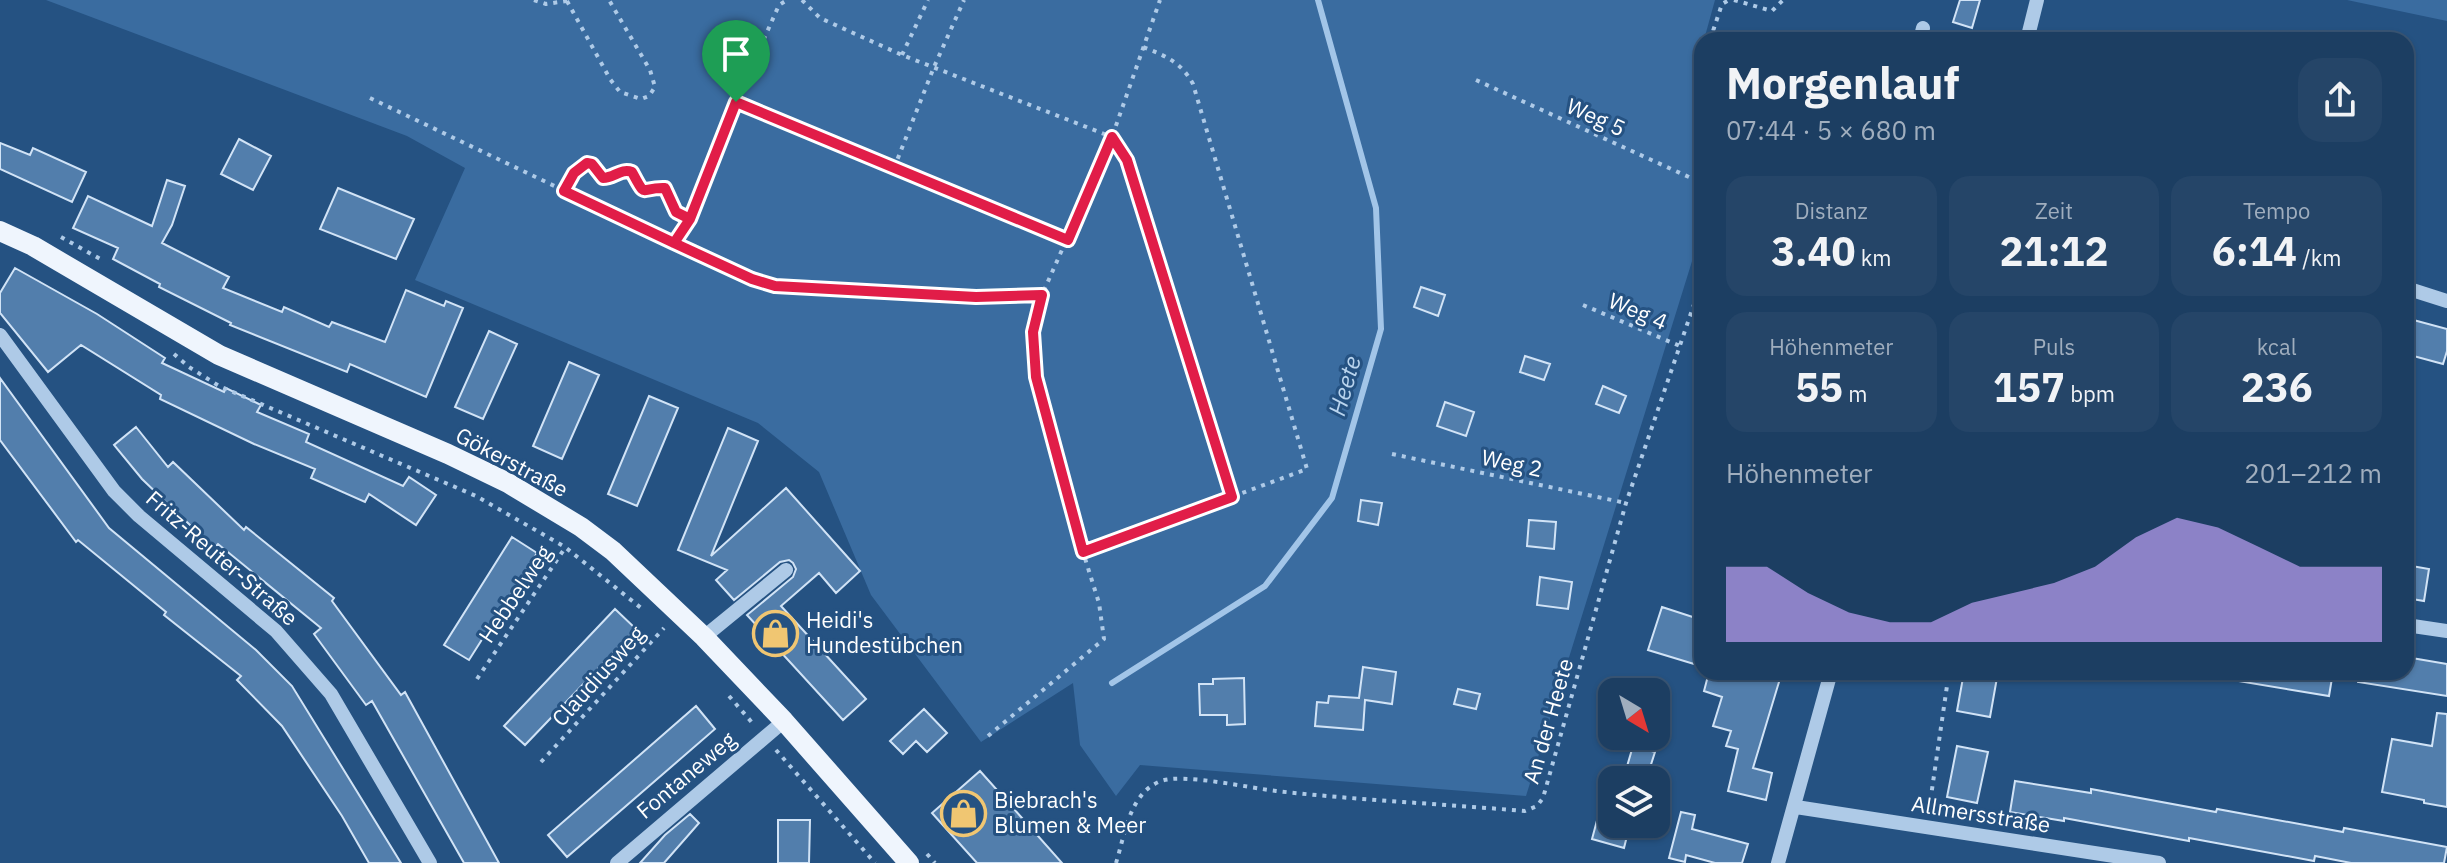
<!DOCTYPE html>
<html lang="de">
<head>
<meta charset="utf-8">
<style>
  :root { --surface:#1c3e62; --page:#254568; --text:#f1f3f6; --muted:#a0aebe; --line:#3a5777; --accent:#bca0f2 }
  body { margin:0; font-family:"IBM Plex Sans",sans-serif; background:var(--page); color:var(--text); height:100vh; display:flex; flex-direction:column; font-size:30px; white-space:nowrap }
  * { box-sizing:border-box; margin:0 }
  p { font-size:26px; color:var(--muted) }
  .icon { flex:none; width:44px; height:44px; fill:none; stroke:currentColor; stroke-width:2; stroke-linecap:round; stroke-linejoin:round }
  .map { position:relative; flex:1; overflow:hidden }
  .drawer { position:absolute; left:1694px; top:32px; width:720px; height:648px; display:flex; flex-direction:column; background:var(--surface); border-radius:24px; box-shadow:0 2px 6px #0004,0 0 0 2px var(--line) }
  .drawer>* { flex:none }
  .needle { width:52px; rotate:142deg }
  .buttons { position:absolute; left:1598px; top:678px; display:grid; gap:16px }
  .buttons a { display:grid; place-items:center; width:72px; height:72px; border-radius:16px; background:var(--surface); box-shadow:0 2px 6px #0004,0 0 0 2px var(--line); font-size:40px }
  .pin { position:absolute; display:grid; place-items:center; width:68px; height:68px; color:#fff; margin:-82px -34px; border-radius:50% 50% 50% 0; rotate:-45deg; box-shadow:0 0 8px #0007 }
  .pin .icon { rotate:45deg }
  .round { display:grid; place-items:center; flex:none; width:84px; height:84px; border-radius:24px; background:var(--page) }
  .headline { display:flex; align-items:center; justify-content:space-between; height:136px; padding:0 32px }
  h1 { font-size:44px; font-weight:700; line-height:60px }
  .figures { display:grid; grid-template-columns:repeat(3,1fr); gap:12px; height:136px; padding:8px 32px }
  .figures div { display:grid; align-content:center; border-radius:20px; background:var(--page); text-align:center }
  .figures b { font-size:40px; font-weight:700 }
  .figures small { font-size:22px; font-weight:400 }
  .figures p { font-size:22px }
  .chart { height:224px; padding:16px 32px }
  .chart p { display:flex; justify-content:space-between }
  .chart svg { width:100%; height:144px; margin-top:8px; fill:var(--accent); opacity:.7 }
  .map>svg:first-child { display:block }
</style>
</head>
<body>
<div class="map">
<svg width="2447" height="863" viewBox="0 0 2447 863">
  <rect width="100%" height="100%" fill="#255282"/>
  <path fill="#3a6ca0" d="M46 0H1715L1694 76 1702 82V229L1526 796 1140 765 1116 796 1080 745 1073 683 981 742 871 595 819 472 758 423 415 280 465 168 407 136Z
    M2347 0H2447V21Z"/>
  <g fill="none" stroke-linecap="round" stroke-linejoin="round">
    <path stroke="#a2c5e8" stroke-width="6" d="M1112 683 1265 586 1332 498 1381 329 1376 208 1318 0"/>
  </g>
  <path fill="#527eac" stroke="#d1e3f6" stroke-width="2" d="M1960 0H1980L1972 28 1953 22Z
    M239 139 271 156 253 190 221 174Z
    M0 143 30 155 33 148 86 172 72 202 0 169Z
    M167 180 185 186 172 225 162 243 229 277 223 288 282 312 284 307 329 327 332 322 385 342 406 290 444 306 446 301 463 308 426 397 350 364 347 372 230 325 231 323 159 287 160 284 113 259 118 248 73 228 88 196 152 226Z
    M338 188 414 219 396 259 320 229Z
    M15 268 97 314 165 358 162 363 224 392 226 388 261 405 257 412 309 434 306 442 403 486 409 477 436 495 416 525 369 494 365 502 311 478 315 469 254 444 160 399 161 395 81 345 48 372 0 313V293Z
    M1421 287 1445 295 1438 316 1414 307Z
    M2406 318 2447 329V351L2443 364 2406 354Z
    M489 331 517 344 483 419 455 407Z
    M1525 356 1550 364 1544 380 1520 372Z
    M569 362 599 375 562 459 533 446Z
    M0 378 109 528 256 650 292 686 401 863H369L342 816 282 726 237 680 241 676 164 615 166 612 78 540 76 542 0 440Z
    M1603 386 1626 396 1619 413 1596 404Z
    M649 396 678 408 637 506 608 494Z
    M1445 402 1474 412 1466 436 1437 426Z
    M136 427 168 467 173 462 244 530 246 527 334 598 332 601 401 695 405 692 499 863H464L372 701 366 705 314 634 321 628 218 544 214 548 142 479 114 445Z
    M728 428 758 441 711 556 786 488 860 571 836 593 819 573 781 606 866 699 843 720 747 615 793 577 796 569 793 563 789 560 780 562 734 600 716 580 727 570 678 550Z
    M1361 500 1382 503 1378 525 1358 521Z
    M1529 520 1556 522 1554 549 1527 546Z
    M512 537 537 553 469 660 444 645Z
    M2406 565 2429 569 2424 601 2406 598Z
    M1540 577 1572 582 1568 609 1537 605Z
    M1662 607 1702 620V638L1694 664 1648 650Z
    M615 609 636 629 525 745 504 726Z
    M2406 657 2447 664V696L2358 682V672H2406Z
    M1363 667 1396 672 1392 704 1365 700 1363 730 1315 726 1317 702 1328 703 1329 696 1359 698Z
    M1709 672H1782L1753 768 1772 773 1766 800 1728 791 1738 749 1726 746 1731 731 1713 726 1722 697 1704 691Z
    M1964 672H1998L1990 717 1957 711Z
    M2238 672H2333L2329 696 2238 681Z
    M1244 678 1245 724 1227 725V715H1200L1199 684H1213V679Z
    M1458 689 1480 694 1476 709 1454 704Z
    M696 706 715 729 567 857 548 835Z
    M924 709 947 733 927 752 916 741 903 754 890 741Z
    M2437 713 2447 714V807L2424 803V800L2382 792 2392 739 2432 746Z
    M1633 746 1655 752 1646 780H1623Z
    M1957 746 1988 752 1977 803 1947 797Z
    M980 771 1022 818 1062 863H977L932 813Z
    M2015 781 2091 793V789L2216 812 2217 809 2343 832 2344 828 2447 847 2444 863H2351L2315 856 2314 861 2189 838V841L2064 818V821L2010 812Z
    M1606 787H1612V824H1630L1624 848 1592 839Z
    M1681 812 1695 815 1692 829 1748 844 1742 863H1715L1686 855 1685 862 1669 858Z
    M690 814 699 823 664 863H640L665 835Z
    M778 820H810L809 863H778Z"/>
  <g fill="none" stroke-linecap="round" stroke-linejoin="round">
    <path stroke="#aecae7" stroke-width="4" stroke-dasharray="4 6" stroke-linecap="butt" d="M534 0 546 4 573 0
      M802 0 820 18 902 55 1112 137 1127 160 1232 497
      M1734 0 1772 11 1783 0
      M567 1 610 79 620 92 641 99 649 96 655 87 650 70 609 0
      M1710 40 1722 4 1729 0
      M902 55 928 0
      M1476 80 1702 183
      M370 98 674 243 687 227 736 102 779 5 787 0
      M736 102 1068 240
      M894 168 934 67 964 0
      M564 191 574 173 587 163 592 164 603 178H609L627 170 632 172C647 200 639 187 665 188L676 212 690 219
      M61 237 102 260
      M674 243 752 279 775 286 976 297 1042 295
      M1583 305 1680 346
      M174 354 189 367 219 386 476 496 565 547 641 608
      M1392 454 1626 503
      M1083 552 1307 469 1193 84C1181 62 1166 56 1143 47
      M477 679 565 548
      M729 696 755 726
      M988 736 1104 639 1099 603 1083 552 1036 377 1033 332 1042 295 1112 137 1160 0
      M776 750 875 863
      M541 762 664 628
      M1929 810 1949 672
      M927 854 935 863
      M1116 863C1125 835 1129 793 1161 781 1183 773 1250 788 1276 791 1358 800 1442 804 1525 811L1537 806 1543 798 1626 503 1702 281"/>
    <path stroke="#aecae7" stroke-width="14" d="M1920 40 1923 28
      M2027 40 2037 0
      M2406 288 2447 301
      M0 335 114 491 139 516 276 631 331 694 430 863
      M2406 625 2447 631
      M704 637 786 570
      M1796 807 2159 863
      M617 863 784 721
      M1778 863 1831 672"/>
    <path stroke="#eff5fd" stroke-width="20" d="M0 231 33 246 219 355 448 454 508 483 581 527 613 551 704 637 784 721 909 863"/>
  </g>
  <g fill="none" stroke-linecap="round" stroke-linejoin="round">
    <defs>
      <path id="route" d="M736 102 690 219 674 243 564 191 574 173 587 163 592 164 603 178C614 178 621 168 632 172 647 200 639 187 665 188L676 212 690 219 674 243 752 279 775 286 976 297 1042 295 1033 332 1036 377 1083 552 1232 497 1127 160 1112 137 1068 240 736 102"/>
    </defs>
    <use href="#route" stroke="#fff" stroke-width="16"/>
    <use href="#route" stroke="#e11d48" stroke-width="10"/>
  </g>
  <defs>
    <symbol id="shop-ring" viewBox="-11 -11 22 22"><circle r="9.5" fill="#255282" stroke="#f0c672" stroke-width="1.5"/><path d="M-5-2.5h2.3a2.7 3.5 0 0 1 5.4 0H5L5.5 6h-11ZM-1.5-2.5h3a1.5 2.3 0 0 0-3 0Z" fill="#f0c672"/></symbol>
  </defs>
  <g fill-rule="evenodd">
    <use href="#shop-ring" x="750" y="608" width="51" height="51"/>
    <use href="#shop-ring" x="938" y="788" width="51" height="51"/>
  </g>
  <g text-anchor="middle" stroke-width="6" stroke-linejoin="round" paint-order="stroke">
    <g font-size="22" fill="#fff" stroke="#255282">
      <text transform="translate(1596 117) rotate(24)" y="8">Weg 5</text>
      <text transform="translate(1638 311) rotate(23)" y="8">Weg 4</text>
      <text transform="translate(512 462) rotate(28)" y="8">Gökerstraße</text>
      <text transform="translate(1512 463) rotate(12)" y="8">Weg 2</text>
      <text transform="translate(222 558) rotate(41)" y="8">Fritz-Reuter-Straße</text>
      <text transform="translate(515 594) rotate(-56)" y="8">Hebbelweg</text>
      <text transform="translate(598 676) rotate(-48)" y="8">Claudiusweg</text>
      <text transform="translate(1548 721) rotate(-74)" y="8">An der Heete</text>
      <text transform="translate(686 775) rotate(-40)" y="8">Fontaneweg</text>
      <text transform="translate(1981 814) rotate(9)" y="8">Allmersstraße</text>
    </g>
    <g font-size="22" fill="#fff" stroke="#255282" text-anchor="start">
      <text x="806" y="628">Heidi's<tspan x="806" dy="25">Hundestübchen</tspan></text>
      <text x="994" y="808">Biebrach's<tspan x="994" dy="25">Blumen &amp; Meer</tspan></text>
    </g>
    <g font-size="24" font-style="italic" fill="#b9d4ee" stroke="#255282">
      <text transform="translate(1345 386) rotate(-74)" y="8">Heete</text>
    </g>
  </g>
</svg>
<div class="buttons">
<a><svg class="needle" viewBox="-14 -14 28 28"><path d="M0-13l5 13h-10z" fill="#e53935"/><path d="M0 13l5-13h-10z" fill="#a0aebe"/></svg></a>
<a><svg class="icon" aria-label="layers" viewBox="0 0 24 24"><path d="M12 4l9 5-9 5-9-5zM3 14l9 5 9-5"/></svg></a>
</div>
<div class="pin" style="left:736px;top:102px;background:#1e9e55"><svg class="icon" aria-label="arrive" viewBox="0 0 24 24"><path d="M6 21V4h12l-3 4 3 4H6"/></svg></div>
<section class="drawer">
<div class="headline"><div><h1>Morgenlauf</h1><p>07:44 · 5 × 680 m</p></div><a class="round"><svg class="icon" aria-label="share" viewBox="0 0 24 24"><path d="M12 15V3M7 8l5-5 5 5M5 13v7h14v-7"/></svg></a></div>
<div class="figures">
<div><p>Distanz</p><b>3.40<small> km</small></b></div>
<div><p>Zeit</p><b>21:12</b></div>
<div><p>Tempo</p><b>6:14<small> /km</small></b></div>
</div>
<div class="figures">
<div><p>Höhenmeter</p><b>55<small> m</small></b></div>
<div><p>Puls</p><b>157<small> bpm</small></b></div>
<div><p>kcal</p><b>236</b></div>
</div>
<div class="chart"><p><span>Höhenmeter</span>201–212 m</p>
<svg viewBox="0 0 160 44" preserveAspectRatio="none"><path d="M0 44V21L10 21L20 29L30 35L40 38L50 38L60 32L70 29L80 26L90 21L100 12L110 6L120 9L130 15L140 21L150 21L160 21V44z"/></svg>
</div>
</section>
</div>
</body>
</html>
